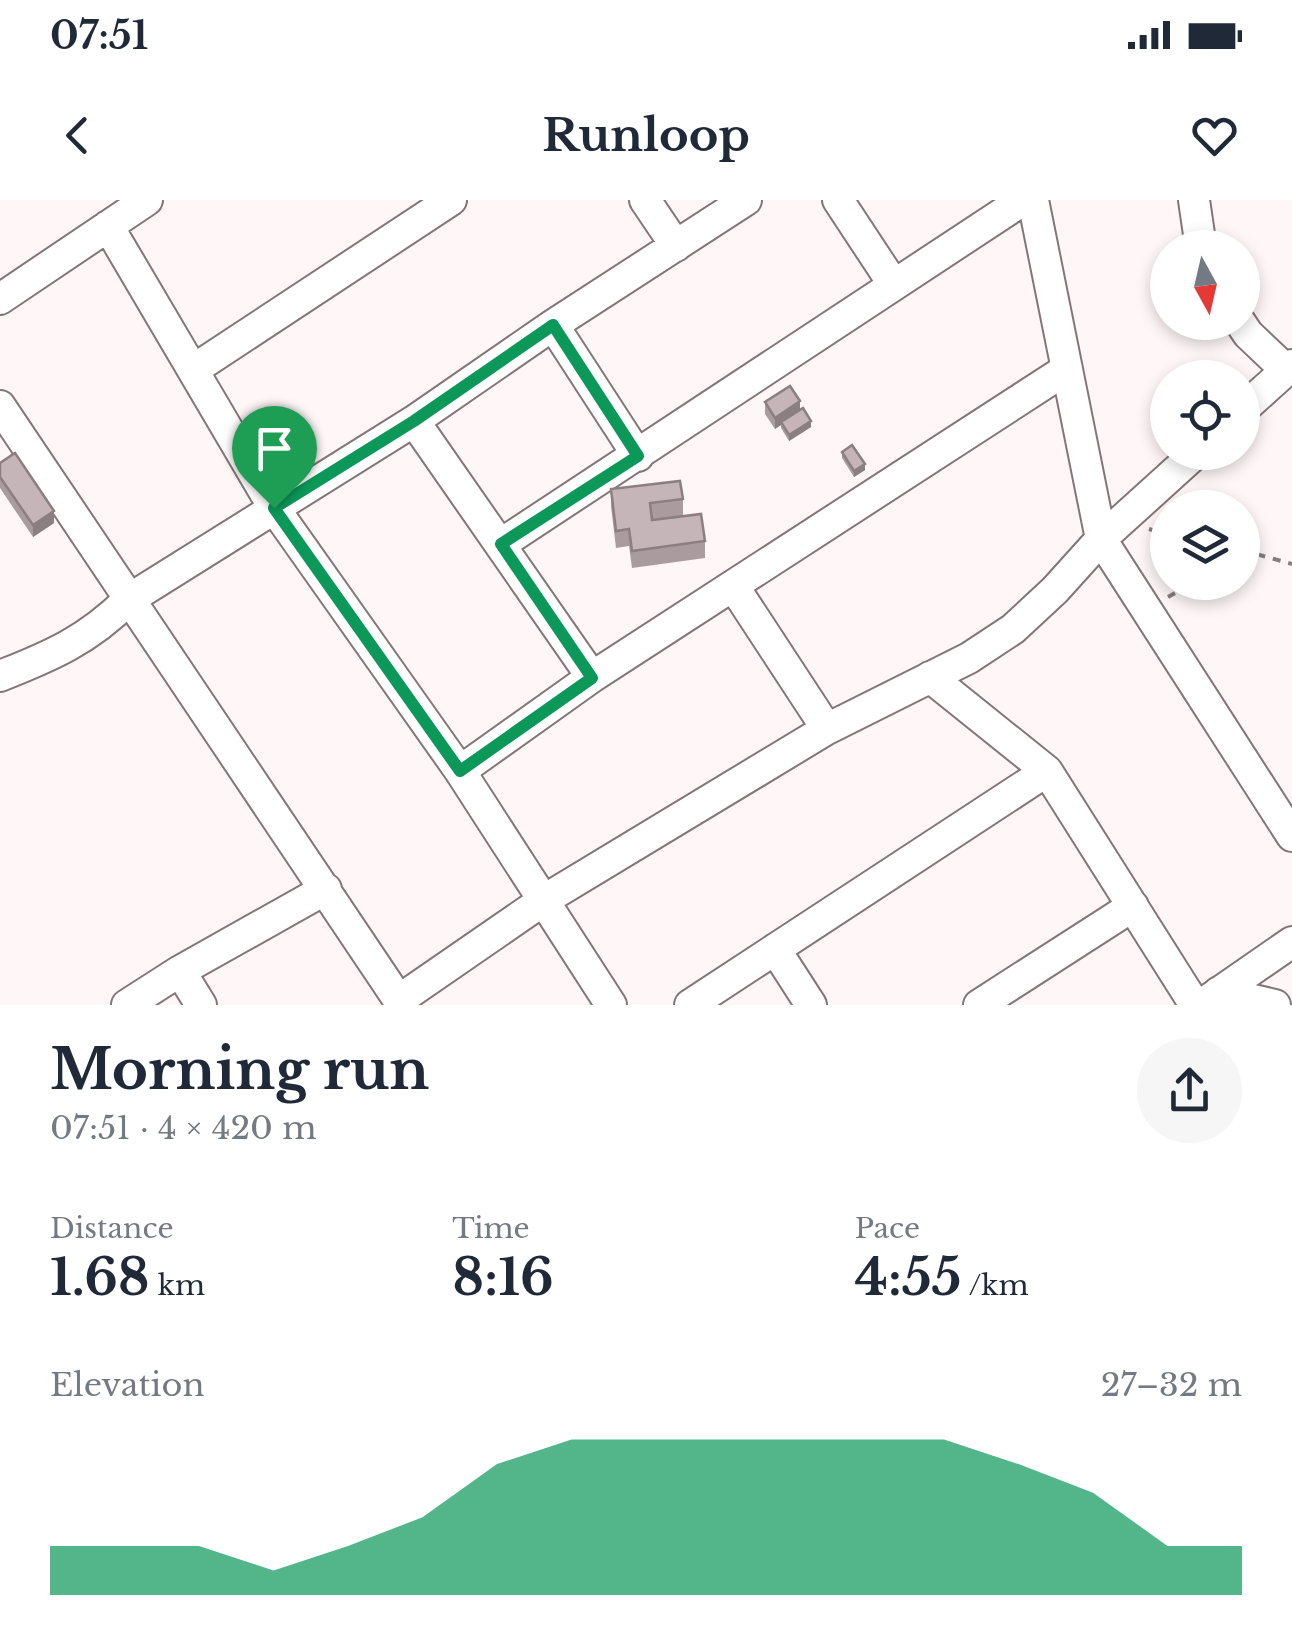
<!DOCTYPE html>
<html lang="en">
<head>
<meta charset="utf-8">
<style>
  :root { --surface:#fff; --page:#f6f6f7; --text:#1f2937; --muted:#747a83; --accent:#0b9859 }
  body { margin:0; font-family:"Libre Baskerville",serif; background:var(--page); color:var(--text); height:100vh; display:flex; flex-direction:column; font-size:38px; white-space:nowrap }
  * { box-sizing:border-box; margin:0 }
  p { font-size:32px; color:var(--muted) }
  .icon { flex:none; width:55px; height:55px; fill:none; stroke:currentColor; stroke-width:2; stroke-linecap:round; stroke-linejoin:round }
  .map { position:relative; height:805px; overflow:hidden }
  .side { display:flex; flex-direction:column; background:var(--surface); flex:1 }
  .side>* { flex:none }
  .needle { width:65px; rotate:172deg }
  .controls { position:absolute; left:1150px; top:30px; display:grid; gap:20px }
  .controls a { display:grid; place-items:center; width:110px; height:110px; border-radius:50%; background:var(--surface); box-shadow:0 5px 15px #0003; font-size:50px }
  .pin { position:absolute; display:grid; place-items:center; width:85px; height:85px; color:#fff; margin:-102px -42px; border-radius:50% 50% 50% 0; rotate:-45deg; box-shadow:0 0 10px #0007 }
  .pin .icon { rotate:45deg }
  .round { display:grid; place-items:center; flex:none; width:105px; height:105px; border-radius:52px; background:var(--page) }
  .overview { display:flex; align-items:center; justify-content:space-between; height:170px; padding:0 50px }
  h1 { font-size:55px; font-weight:700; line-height:75px }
  .figures { display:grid; grid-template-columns:repeat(3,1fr); gap:15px; height:170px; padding:10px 50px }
  .figures div { display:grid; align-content:center }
  .figures b { font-size:50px; font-weight:700 }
  .figures small { font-size:28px; font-weight:400 }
  .figures p { font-size:28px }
  .chart { height:280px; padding:20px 50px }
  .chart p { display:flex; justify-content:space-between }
  .chart svg { width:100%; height:180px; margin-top:10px; fill:var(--accent); opacity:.7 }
  .status { display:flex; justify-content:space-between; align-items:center; height:70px; padding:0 50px; background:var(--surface); direction:ltr }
  .status svg { height:28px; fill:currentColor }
  header { display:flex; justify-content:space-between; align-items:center; height:130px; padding:0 50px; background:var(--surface); font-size:45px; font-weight:700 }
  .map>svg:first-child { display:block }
</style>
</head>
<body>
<div class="status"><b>07:51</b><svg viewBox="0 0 49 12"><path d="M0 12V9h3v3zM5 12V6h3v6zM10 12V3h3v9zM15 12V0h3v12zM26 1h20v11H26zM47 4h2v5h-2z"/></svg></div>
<header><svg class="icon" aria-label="back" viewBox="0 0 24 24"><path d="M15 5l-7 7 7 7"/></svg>Runloop<svg class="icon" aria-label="heart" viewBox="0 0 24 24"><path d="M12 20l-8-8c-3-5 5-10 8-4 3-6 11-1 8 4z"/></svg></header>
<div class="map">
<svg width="1292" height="805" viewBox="0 0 1292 805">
  <rect width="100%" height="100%" fill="#fef6f7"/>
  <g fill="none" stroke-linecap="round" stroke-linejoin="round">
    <defs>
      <path id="minor" d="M645 0 676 46
        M838 0 894 85
        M1033 0 1101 339 1292 636
        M1194 0 1201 48
        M108 26 274 308 460 571 611 805
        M0 99 147 0
        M1240 122 1248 134 1286 170
        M553 125 638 256
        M193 170 451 0
        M0 206 402 805
        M1242 210 1292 165
        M414 221 592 477
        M501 344 1023 0
        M734 387 827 529
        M0 476C51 456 88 440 128 400L414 221 553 125 746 0
        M930 477 1047 571 1195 805
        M460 571 592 477 1067 169
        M775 749 811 805
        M180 771 201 805
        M1219 792 1275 805
        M399 800 544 700 827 529 969 458 1013 429 1055 390 1101 339 1197 252
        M127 805 180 771 326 689
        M690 805 1047 571
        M979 805 1133 706
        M1201 805 1292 742"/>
    </defs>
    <use href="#minor" stroke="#857578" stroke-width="34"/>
    <path stroke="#857e7f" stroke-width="4" stroke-dasharray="8 8" stroke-linecap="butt" d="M1149 329 1168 335
      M1242 350 1292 364
      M1168 397 1195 382"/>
    <use href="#minor" stroke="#fff" stroke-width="30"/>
  </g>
  <path fill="#aa9c9e" d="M765 202 800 209 811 227 789 241 781 228V225L775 229 765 214Z
    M842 252 865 270 854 277 842 258Z
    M0 263 54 323 33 337 0 288Z
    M611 289 683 299V316L705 341V358L632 368 629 346 616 348 611 306Z"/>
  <path fill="#8b7f81" d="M800 201V213L781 222V225L775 229V218Z
    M811 221V227L789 241V235Z
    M865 264V270L854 277V271Z
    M54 311V323L33 337V325Z"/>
  <path fill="#c6b5b8" stroke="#8b7f81" stroke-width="2.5" d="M790 186 800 201 775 218 765 202Z
    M803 208 811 221 789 235 781 222Z
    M852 245 865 264 854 271 842 252Z
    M15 253 54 311 33 325 0 277V263Z
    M680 281 683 299 650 303 652 320 701 314 705 341 632 351 629 329 616 331 611 289Z"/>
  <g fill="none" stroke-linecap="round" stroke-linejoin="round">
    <defs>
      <path id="route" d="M553 125 638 256 501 344 592 478 460 571 274 308 414 221Z"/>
    </defs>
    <use href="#route" stroke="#fff" stroke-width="20"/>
    <use href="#route" stroke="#0b9859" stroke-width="12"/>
  </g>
</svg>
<div class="controls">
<a><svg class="needle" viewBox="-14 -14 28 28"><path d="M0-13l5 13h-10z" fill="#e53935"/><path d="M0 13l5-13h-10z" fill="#747a83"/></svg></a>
<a><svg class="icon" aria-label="locate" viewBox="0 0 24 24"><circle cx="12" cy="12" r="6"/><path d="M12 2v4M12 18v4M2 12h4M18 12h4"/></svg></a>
<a><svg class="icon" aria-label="layers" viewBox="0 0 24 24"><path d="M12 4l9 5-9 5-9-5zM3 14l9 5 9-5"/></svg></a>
</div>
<div class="pin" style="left:274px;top:308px;background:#1e9e55"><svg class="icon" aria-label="arrive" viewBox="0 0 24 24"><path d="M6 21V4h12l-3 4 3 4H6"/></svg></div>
</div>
<section class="side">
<div class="overview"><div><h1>Morning run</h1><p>07:51 · 4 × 420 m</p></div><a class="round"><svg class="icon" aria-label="share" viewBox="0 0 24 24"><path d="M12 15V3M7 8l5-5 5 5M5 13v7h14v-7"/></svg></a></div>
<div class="figures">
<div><p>Distance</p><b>1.68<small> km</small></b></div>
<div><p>Time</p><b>8:16</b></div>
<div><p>Pace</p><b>4:55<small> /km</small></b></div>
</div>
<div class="chart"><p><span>Elevation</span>27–32 m</p>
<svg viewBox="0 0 160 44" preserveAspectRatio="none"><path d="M0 44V32L10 32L20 32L30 38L40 32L50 25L60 12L70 6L80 6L90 6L100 6L110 6L120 6L130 12L140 19L150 32L160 32V44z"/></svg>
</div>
</section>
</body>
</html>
